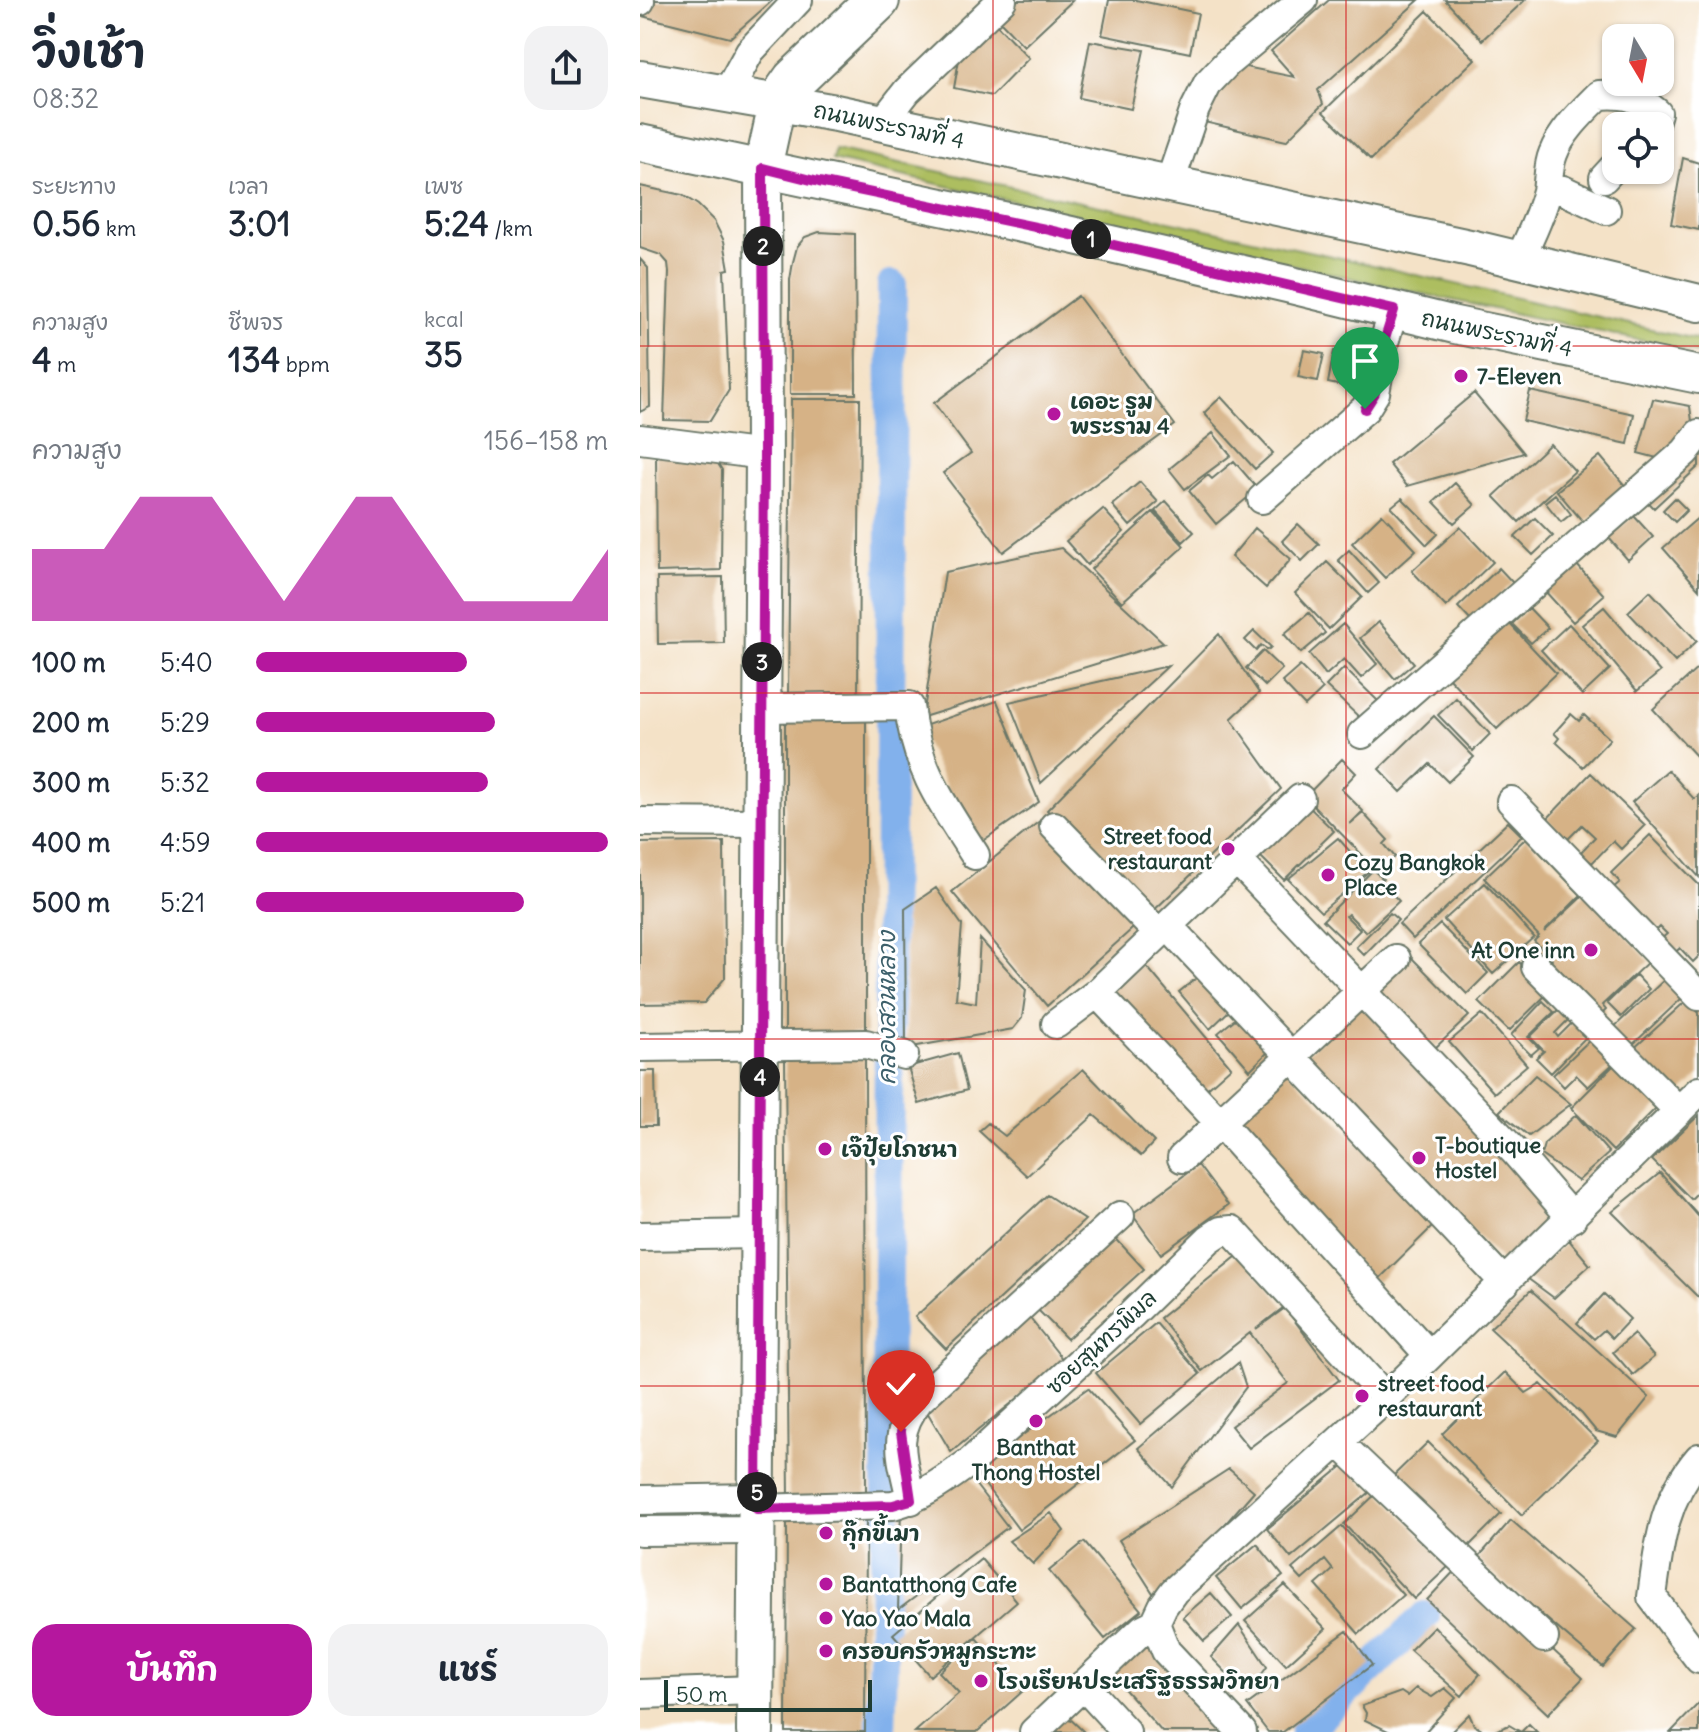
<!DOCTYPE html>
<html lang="th">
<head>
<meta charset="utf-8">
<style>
  :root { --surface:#fff; --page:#f2f2f3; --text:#1f2937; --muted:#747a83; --accent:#b5179e }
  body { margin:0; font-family:Delius,"Playpen Sans Thai",sans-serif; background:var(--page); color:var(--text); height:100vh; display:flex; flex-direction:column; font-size:30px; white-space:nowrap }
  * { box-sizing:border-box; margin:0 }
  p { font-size:26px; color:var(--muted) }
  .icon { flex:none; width:44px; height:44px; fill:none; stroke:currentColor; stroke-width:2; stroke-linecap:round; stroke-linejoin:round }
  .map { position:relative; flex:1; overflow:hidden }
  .details { display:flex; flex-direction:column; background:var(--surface); width:640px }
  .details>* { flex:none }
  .needle { width:52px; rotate:170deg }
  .controls { position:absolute; left:962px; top:24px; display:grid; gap:16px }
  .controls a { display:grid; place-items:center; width:72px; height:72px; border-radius:16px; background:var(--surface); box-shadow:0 2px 6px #0004; font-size:40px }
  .scale { position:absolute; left:24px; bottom:20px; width:208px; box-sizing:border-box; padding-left:8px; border:4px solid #1f3d34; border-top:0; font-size:22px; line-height:28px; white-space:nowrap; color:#1f3d34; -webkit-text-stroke:6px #fff; paint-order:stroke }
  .pin { position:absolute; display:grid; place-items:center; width:68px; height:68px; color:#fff; margin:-82px -34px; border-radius:50% 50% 50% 0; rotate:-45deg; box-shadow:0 0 8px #0007 }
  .pin .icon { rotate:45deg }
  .km { position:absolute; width:40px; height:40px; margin:-20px; border-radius:50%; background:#222; color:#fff; font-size:22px; line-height:40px; text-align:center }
  .round { display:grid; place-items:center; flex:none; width:84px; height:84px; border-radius:24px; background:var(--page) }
  .head { display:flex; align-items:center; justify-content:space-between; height:136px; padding:0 32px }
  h1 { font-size:44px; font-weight:700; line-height:60px }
  .metrics { display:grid; grid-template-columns:repeat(3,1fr); gap:12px; height:136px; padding:8px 32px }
  .metrics div { display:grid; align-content:center }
  .metrics b { font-size:34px; font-weight:700 }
  .metrics small { font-size:22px; font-weight:400 }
  .metrics p { font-size:22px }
  .chart { height:224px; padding:16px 32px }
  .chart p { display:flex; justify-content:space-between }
  .chart svg { width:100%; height:144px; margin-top:8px; fill:var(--accent); opacity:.7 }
  .cta { display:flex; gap:16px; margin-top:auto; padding:16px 32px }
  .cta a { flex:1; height:92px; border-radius:24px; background:var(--accent); color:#fff; font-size:32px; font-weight:700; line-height:92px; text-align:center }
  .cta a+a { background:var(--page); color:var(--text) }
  ul { padding:0 32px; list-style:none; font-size:26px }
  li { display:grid; grid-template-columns:128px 96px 1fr; align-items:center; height:60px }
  li i { height:20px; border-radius:10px; background:var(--accent) }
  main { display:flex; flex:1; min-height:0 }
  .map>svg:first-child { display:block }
</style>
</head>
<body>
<main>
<section class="details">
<div class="head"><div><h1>วิ่งเช้า</h1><p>08:32</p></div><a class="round"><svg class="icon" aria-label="share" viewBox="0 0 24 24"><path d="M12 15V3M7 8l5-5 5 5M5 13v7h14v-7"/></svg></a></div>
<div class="metrics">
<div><p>ระยะทาง</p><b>0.56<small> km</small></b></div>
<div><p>เวลา</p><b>3:01</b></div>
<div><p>เพซ</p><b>5:24<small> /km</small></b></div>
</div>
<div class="metrics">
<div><p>ความสูง</p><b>4<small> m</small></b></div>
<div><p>ชีพจร</p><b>134<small> bpm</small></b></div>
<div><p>kcal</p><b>35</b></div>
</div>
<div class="chart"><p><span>ความสูง</span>156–158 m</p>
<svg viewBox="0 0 160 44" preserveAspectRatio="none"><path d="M0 44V22L10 22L20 22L30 6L40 6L50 6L60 22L70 38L80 22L90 6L100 6L110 22L120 38L130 38L140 38L150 38L160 22V44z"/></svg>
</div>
<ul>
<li><b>100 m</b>5:40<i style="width:60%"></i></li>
<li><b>200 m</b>5:29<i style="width:68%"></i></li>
<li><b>300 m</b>5:32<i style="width:66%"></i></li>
<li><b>400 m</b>4:59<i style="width:100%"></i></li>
<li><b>500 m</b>5:21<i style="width:76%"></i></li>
</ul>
<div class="cta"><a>บันทึก</a><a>แชร์</a></div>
</section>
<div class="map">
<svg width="1059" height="1732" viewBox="0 0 1059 1732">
  <rect width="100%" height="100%" fill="#fff"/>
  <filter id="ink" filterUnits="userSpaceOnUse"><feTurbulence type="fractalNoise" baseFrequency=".0125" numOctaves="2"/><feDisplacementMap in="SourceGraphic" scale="16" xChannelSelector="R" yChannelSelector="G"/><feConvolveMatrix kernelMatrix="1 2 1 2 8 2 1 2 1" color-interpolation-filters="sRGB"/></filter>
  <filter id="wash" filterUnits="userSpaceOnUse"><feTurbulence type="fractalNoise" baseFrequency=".006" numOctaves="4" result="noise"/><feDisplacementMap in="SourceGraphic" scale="32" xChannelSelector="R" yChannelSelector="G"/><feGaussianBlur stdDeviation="1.8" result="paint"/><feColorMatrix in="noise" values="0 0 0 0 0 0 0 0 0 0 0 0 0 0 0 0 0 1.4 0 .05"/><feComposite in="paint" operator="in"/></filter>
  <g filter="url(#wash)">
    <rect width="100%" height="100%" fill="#f4e2c7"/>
    <path fill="#adbe61" stroke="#667e4a" stroke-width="2" d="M195 149 724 263 1059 340V353L742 285 192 160Z"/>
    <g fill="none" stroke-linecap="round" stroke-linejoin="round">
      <path stroke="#82b1ec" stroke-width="30" d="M241 1732 247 1505 252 285
        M665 1732 785 1616"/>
    </g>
    <g id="blocks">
      <path fill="#d6b286" d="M7 0H133L90 38 2 16Z
        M378 0H433L384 46 358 19Z
        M469 0H496L558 13 550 53 462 35Z
        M689 0H779L678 90 683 104 646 141 560 121 567 97 601 66 654 77 631 51Z
        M805 0H885L842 40Z
        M787 11 835 59 731 160 683 112Z
        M352 20 389 58 352 96 314 88 321 48Z
        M450 41 504 50 491 109 439 98Z
        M1043 158 1059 163V230L1031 224Z
        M0 186 42 195 58 205 74 221 84 241 89 269 84 270 89 390 70 421 24 420 29 272 28 263 21 255 0 248Z
        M179 232 215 234 216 394H150V280L153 262 157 247 165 237Z
        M0 259 8 268 10 407 0 412Z
        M438 296 535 425 363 552 303 473 331 453 294 403Z
        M664 350 684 354 678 381 658 377Z
        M694 351 718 356 712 388 688 383Z
        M890 391 994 414 988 444 883 421Z
        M834 393 884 453 767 486 749 464Z
        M581 397 633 453 615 469 564 413Z
        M151 399H220L218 697H148Z
        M1013 399 1050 406 1053 429 1017 458 998 453Z
        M573 433 591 455 545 489 529 469Z
        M910 444 935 471 879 522 854 496Z
        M1059 449V466L1014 508 1001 494Z
        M16 454 73 456 82 470 81 570 17 572Z
        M960 456 987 488 944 523 917 491Z
        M594 461 618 489 576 524 549 491 568 475 572 479Z
        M500 482 518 502 490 526 472 505Z
        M815 483 835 505 814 523 794 502Z
        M915 494 931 514 921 522 905 502Z
        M762 498 798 534 787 545 751 507Z
        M1035 498 1047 510 1035 522 1023 510Z
        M526 501 554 532 543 542 515 511Z
        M463 509 484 532 447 565 426 541Z
        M513 512 544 546 482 602 451 569Z
        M742 514 776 550 745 578 712 543Z
        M994 516 1013 537 988 560 969 538Z
        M1059 517V589L1023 548Z
        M895 518 913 536 893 555 875 537Z
        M658 524 679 544 662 561 642 541Z
        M820 527 853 562 806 607 772 571Z
        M615 528 651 559 626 588 591 557Z
        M421 548 524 643 283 717 305 572Z
        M709 550 739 583 728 593 698 560Z
        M687 562 722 597 689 629 655 593Z
        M936 564 964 595 933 622 905 591Z
        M859 568 873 583 831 621 818 607Z
        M83 577 84 643 18 644 17 578Z
        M1010 591 1057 641 1035 662 988 612Z
        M964 607 1020 672 997 691 942 625Z
        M889 608 908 628 891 643 872 624Z
        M669 613 685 633 661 653 644 634Z
        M867 621 916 673 857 729 808 677Z
        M739 622 774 663 755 679 720 638Z
        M703 624 737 664 721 678 704 659 686 675 669 654Z
        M929 624 970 669 942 695 901 650Z
        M614 631 631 647 628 650 621 645 616 651 605 640Z
        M579 634 619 693 591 719 641 789 508 916 407 810Z
        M623 651 642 669 625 686 606 668Z
        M528 666 401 783 369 702Z
        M660 666 683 689 665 706 642 682Z
        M1059 667V756L1057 757 1013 709Z
        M704 668 738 701 720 718 686 686Z
        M816 698 850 734 833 751 798 715Z
        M357 701 399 802 335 846 278 728Z
        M931 714 939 721 944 715 970 739 943 767 916 742 919 738 914 733Z
        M226 716V1034H145V717Z
        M794 716 834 757 808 782 790 764 761 792 739 769Z
        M702 759 716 773 701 789 723 811 710 824 723 813 748 840 744 844 755 857 739 872 665 797Z
        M1028 770 1054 799 1059 795V877L992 802Z
        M951 773 1005 825 981 849 973 841 952 863 940 853 955 837 942 825 928 839 907 819Z
        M663 801 694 831 644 880 614 850Z
        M402 819 502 920 407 1006 312 892Z
        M868 822 882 836 773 939 759 924Z
        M1010 835 1059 885V956L1053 962 1040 948 1030 957 1016 943 1027 934 1020 927 1013 934 971 890 980 882 971 873Z
        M698 838 728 872 681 912 648 879Z
        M886 838 941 895 904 932 946 893 1009 961 962 1005 966 1010 956 1020 907 968 912 960 894 941 899 936 844 878Z
        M84 842 85 978 64 1003 0 1004V843Z
        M733 870 743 879 728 894 742 883 759 901 726 932 708 914 706 916 720 930 707 943 683 920Z
        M845 883 894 937 853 974 804 920Z
        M296 888 322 925 316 999 336 1003 340 939 386 990 382 1018 373 1029 266 1048 265 909Z
        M750 913 758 920 724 955 716 947Z
        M800 924 848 973 827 994 778 944Z
        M768 954 829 1016 795 1048 734 985Z
        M503 962 591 1067 563 1092 470 990Z
        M879 962 909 992 869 1031 839 1002Z
        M560 975 591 1009 570 1029 539 992Z
        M996 975 1009 989 981 1017 967 1003Z
        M1025 979 1042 998 988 1049 971 1030Z
        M1047 1000 1059 1013V1076L1035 1098 991 1051Z
        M903 1001 914 1012 888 1037 899 1048 891 1055 871 1035Z
        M721 1002 916 1213 864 1263 664 1056Z
        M920 1008 930 1018 915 1033 918 1037 934 1021 948 1035 911 1073 896 1058 904 1051 890 1037Z
        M842 1014 887 1065 854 1093 809 1042Z
        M600 1015 630 1050 610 1070 578 1033Z
        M953 1037 976 1061 948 1087 936 1075 924 1087 913 1075Z
        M318 1053 327 1090 279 1104 268 1067Z
        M145 1056H225L226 1499 149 1500Z
        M979 1060 1021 1103 973 1151 931 1108Z
        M643 1066 797 1222 736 1282 582 1125Z
        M443 1069 514 1142 501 1156 454 1115 387 1176 339 1131 348 1123 365 1136Z
        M0 1071H15L16 1126H0Z
        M895 1075 931 1104 889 1136 859 1112Z
        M936 1115 969 1153 938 1181 901 1155 904 1144Z
        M1059 1115V1191L1051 1199 1012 1160Z
        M558 1165 588 1205 521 1254 492 1214Z
        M1020 1173 1059 1217V1298L972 1212Z
        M407 1195 445 1220 306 1349 275 1317Z
        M468 1230 504 1269 427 1339 390 1302Z
        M929 1240 950 1265 914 1298 887 1278Z
        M601 1253 644 1307 616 1329 645 1308 699 1380 609 1448 591 1426 648 1383 610 1333 562 1371 520 1318Z
        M891 1290 1009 1397 977 1437 956 1431 942 1414 850 1328Z
        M964 1294 990 1319 972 1338 964 1330 954 1339 937 1323Z
        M384 1311 424 1361 311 1452 283 1405Z
        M516 1323 560 1374 500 1424 456 1373Z
        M994 1334 1014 1357 993 1375 973 1352Z
        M598 1363 606 1387 532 1487 498 1448Z
        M865 1372 886 1393 901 1384 958 1441 882 1515 802 1434Z
        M448 1388 495 1440 379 1530 334 1470Z
        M788 1442 861 1514 822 1553 749 1480Z
        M706 1463 730 1492 651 1558 627 1529Z
        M589 1469 614 1491 518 1601 479 1540Z
        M329 1476 368 1527 258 1610 261 1510Z
        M739 1491 809 1566 774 1599 704 1524Z
        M411 1513 424 1531 393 1564 369 1541Z
        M147 1516H226L225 1732H146Z
        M871 1520 996 1629 963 1667 837 1559Z
        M702 1526 763 1595 719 1634 676 1585 693 1570 685 1560 662 1580 652 1569Z
        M444 1542 501 1610 465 1639 409 1571Z
        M617 1544 643 1576 602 1609 576 1578Z
        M341 1559 377 1601 290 1676 253 1634Z
        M821 1564 943 1678 908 1714 787 1600Z
        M645 1585 686 1629 646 1665 605 1621Z
        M571 1593 592 1617 564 1641 543 1617Z
        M599 1625 627 1667 607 1694 571 1657Z
        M794 1626 840 1674 822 1696 770 1650Z
        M509 1628 595 1732H522L466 1668Z
        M707 1631 732 1665 643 1732H628L607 1705Z
        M336 1638 383 1691 337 1732H275L319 1693 299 1672Z
        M776 1688 792 1697 805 1688 816 1698 785 1732H750L725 1720 726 1713 722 1706 761 1692 767 1696Z
        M1059 1703V1732H1031Z
        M425 1714 444 1732H407Z
        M829 1714 834 1725 845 1732H811Z
        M889 1724 897 1732H852L869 1725 881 1732Z"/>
    </g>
  </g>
  <g filter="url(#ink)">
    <use href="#blocks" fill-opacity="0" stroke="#6a7767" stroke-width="2"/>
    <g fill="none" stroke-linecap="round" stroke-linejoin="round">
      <defs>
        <path id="minor" d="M0 1V0
          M86 95 110 51 158 0
          M242 123 267 91 362 0
          M964 178 976 165
          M529 185 555 109 568 83 587 63 663 0
          M908 187 923 190 966 210
          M879 260C890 238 901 215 907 191 909 179 908 166 913 154 921 132 943 111 959 95 986 93 997 96 1017 113L1013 126
          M0 439 124 455
          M622 499 725 409 735 393 744 342 754 310
          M122 708 269 706C276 768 302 804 335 855
          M722 734 1045 452 1059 434
          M871 801 1059 996
          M0 822 121 823
          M414 826 519 934
          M598 861 875 1152 932 1218
          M528 926 865 1283
          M896 967 1039 1111
          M457 993 579 1122 789 1355
          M416 1024 457 993 660 799
          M0 1047 226 1044 264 1055
          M542 1158 756 959
          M0 1236 120 1234
          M699 1443 904 1638
          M1059 1458C1023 1500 1019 1545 1012 1597L1059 1659
          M0 1500 117 1498
          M271 1500C263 1459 250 1436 279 1400L480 1216
          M117 1509 253 1505C283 1497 306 1479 330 1462L491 1315 569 1239 581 1231 592 1230 746 1398
          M0 1531 116 1530
          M443 1685 486 1732
          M0 1694 115 1690
          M394 1732 503 1629 515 1623
          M602 1732 526 1651 515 1623 523 1606 534 1591 746 1398 1059 1091"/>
        <path id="major" d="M0 79 196 113 830 248 1059 303
          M0 143 405 229 647 284 815 325 1059 375
          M115 1732 124 455 123 168 137 104"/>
        <path id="highway" d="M137 104 154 80 238 0"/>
      </defs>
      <use href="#minor" stroke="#6a7767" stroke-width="32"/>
      <use href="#major" stroke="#6a7767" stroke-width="40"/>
      <use href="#highway" stroke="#6a7767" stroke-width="46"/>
      <use href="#minor" stroke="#fff" stroke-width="28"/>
      <use href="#major" stroke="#fff" stroke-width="36"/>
      <use href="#highway" stroke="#fff" stroke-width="42"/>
    </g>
  </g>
  <g fill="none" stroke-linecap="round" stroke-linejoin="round" filter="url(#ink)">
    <defs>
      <path id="route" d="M261 1432 271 1500 253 1505 117 1509 124 455 123 168 179 182 405 229 754 310 744 342 735 393 725 409"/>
    </defs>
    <use href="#route" stroke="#fff" stroke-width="16"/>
    <use href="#route" stroke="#b5179e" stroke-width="10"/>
  </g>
  <path fill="none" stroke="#d62828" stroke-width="2" stroke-opacity="0.55" d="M353 0V1732M706 0V1732M0 346H1059M0 693H1059M0 1039H1059M0 1386H1059"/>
  <g fill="#b5179e" stroke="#fff" stroke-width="3">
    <circle cx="821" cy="376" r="8"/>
    <circle cx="414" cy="414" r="8"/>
    <circle cx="588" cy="849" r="8"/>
    <circle cx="688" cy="875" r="8"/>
    <circle cx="951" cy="950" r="8"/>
    <circle cx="185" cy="1149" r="8"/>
    <circle cx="779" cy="1158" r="8"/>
    <circle cx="722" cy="1396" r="8"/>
    <circle cx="396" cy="1421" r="8"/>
    <circle cx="186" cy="1533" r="8"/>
    <circle cx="186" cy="1584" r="8"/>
    <circle cx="186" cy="1618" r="8"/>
    <circle cx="186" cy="1651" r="8"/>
    <circle cx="341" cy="1681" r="8"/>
  </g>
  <g text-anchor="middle" stroke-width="6" stroke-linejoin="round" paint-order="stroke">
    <g font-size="22" fill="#1f3d34" stroke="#fff">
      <text transform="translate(249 125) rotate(12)" y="8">ถนนพระรามที่ 4</text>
      <text transform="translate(857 333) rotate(12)" y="8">ถนนพระรามที่ 4</text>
      <text transform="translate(461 1342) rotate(-43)" y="8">ซอยสุนทรพิมล</text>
    </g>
    <g font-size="22" font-weight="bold" fill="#1f3d34" stroke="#fff" text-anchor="start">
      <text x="837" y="384">7-Eleven</text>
      <text x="430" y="409">เดอะ รูม<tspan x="430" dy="25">พระราม 4</tspan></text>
      <text x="572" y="844" text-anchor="end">Street food<tspan x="572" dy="25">restaurant</tspan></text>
      <text x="704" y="870">Cozy Bangkok<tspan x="704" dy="25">Place</tspan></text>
      <text x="935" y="958" text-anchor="end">At One inn</text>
      <text x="795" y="1153">T-boutique<tspan x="795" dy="25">Hostel</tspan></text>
      <text x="201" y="1157">เจ๊ปุ้ยโภชนา</text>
      <text x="738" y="1391">street food<tspan x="738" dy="25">restaurant</tspan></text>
      <text x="396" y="1455" text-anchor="middle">Banthat<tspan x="396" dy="25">Thong Hostel</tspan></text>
      <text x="202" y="1541">กุ๊กขี้เมา</text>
      <text x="202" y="1592">Bantatthong Cafe</text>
      <text x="202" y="1626">Yao Yao Mala</text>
      <text x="202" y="1659">ครอบครัวหมูกระทะ</text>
      <text x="357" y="1689">โรงเรียนประเสริฐธรรมวิทยา</text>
    </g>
    <g font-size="24" font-style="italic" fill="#3d606b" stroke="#fff">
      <text transform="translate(247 1008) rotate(-90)" y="8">คลองสวนหลวง</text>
    </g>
  </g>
</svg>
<div class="controls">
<a><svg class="needle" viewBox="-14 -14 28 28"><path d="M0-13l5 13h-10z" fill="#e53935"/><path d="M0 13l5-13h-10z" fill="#747a83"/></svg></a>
<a><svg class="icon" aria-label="locate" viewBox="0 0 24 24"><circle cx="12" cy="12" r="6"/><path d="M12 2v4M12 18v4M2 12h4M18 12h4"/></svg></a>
</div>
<div class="scale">50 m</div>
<div class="pin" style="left:725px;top:409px;background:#1e9e55"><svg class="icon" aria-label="arrive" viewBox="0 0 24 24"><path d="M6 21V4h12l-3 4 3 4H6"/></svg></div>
<div class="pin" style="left:261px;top:1432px;background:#d93025"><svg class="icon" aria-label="check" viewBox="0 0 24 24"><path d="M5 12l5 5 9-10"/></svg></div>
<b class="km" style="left:451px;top:239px">1</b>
<b class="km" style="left:123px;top:246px">2</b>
<b class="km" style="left:122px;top:662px">3</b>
<b class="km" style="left:120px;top:1077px">4</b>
<b class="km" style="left:117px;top:1492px">5</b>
</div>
</main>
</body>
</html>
